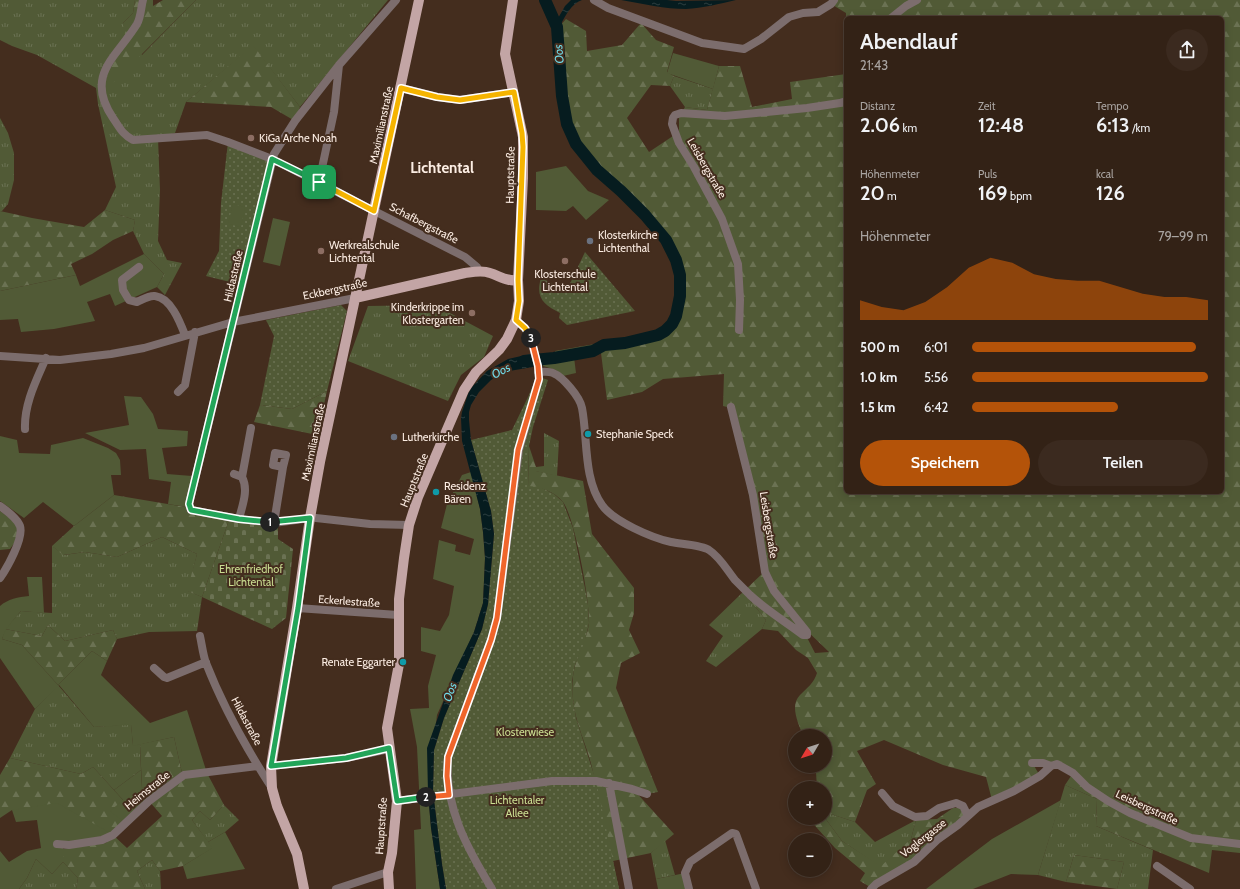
<!DOCTYPE html>
<html lang="de">
<head>
<meta charset="utf-8">
<style>
  :root { --surface:#332216; --page:#3b2a1f; --text:#f1f3f6; --muted:#a9a4a1; --line:#4e3f35; --accent:#b45309 }
  body { margin:0; font-family:Cabin,sans-serif; background:var(--page); color:var(--text); height:100vh; display:flex; flex-direction:column; font-size:15px; white-space:nowrap }
  * { box-sizing:border-box; margin:0 }
  p { font-size:13px; color:var(--muted) }
  .icon { flex:none; width:22px; height:22px; fill:none; stroke:currentColor; stroke-width:2; stroke-linecap:round; stroke-linejoin:round }
  .map { position:relative; flex:1; overflow:hidden }
  .side { position:absolute; left:844px; top:16px; width:380px; height:478px; display:flex; flex-direction:column; background:var(--surface); border-radius:6px; box-shadow:0 2px 10px #0003,0 0 0 1px var(--line) }
  .side>* { flex:none }
  .needle { width:26px; rotate:231deg }
  .tools { position:absolute; left:788px; top:729px; display:grid; gap:8px }
  .tools a { display:grid; place-items:center; width:44px; height:44px; border-radius:50%; background:var(--surface); box-shadow:0 2px 10px #0003,0 0 0 1px var(--line); font-size:20px }
  .pin { position:absolute; display:grid; place-items:center; width:34px; height:34px; color:#fff; margin:-17px; border-radius:8px; box-shadow:0 2px 6px #0006 }
  .km { position:absolute; width:20px; height:20px; margin:-10px; border-radius:50%; background:#222; color:#fff; font-size:11px; line-height:20px; text-align:center }
  .round { display:grid; place-items:center; flex:none; width:42px; height:42px; border-radius:21px; background:var(--page) }
  .summary { display:flex; align-items:center; justify-content:space-between; height:68px; padding:0 16px }
  h1 { font-size:22px; font-weight:600; line-height:30px }
  .figures { display:grid; grid-template-columns:repeat(3,1fr); gap:6px; height:68px; padding:4px 16px }
  .figures div { display:grid; align-content:center }
  .figures b { font-size:20px; font-weight:600 }
  .figures small { font-size:11px; font-weight:400 }
  .figures p { font-size:11px }
  .chart { height:112px; padding:8px 16px }
  .chart p { display:flex; justify-content:space-between }
  .chart svg { width:100%; height:72px; margin-top:4px; fill:var(--accent); opacity:.7 }
  .primary-button { display:flex; gap:8px; margin-top:auto; padding:8px 16px }
  .primary-button a { flex:1; height:46px; border-radius:24px; background:var(--accent); color:#fff; font-size:16px; font-weight:600; line-height:46px; text-align:center }
  .primary-button a+a { background:var(--page); color:var(--text) }
  ul { padding:0 16px; list-style:none; font-size:13px }
  li { display:grid; grid-template-columns:64px 48px 1fr; align-items:center; height:30px }
  li i { height:10px; border-radius:5px; background:var(--accent) }
  .map>svg:first-child { display:block }
</style>
</head>
<body>
<div class="map">
<svg width="1240" height="889" viewBox="0 0 1240 889">
  <defs>
    <pattern id="grass-tufts" width="24" height="20" patternUnits="userSpaceOnUse"><rect width="24" height="20" fill="#515a36"/><path d="M3 7l-1-3M5 7V3M7 7l1-3M15 17l-1-3M17 17v-4M19 17l1-3" fill="none" stroke="#6b7253"/></pattern>
    <pattern id="forest-firs" width="22" height="20" patternUnits="userSpaceOnUse"><rect width="22" height="20" fill="#515a36"/><path d="M5 1l3.5 6h-7zM16 11l3.5 6h-7z" fill="#6b7253"/></pattern>
    <pattern id="cemetery-stones" width="16" height="16" patternUnits="userSpaceOnUse"><rect width="16" height="16" fill="#515a36"/><path d="M2 7V4a2 2 0 0 1 4 0v3zM10 15v-3a2 2 0 0 1 4 0v3z" fill="#6b7253"/></pattern>
    <pattern id="park-dots" width="8" height="8" patternUnits="userSpaceOnUse"><rect width="8" height="8" fill="#515a36"/><path d="M2 2h.1M6 6h.1" fill="none" stroke="#6b7253" stroke-width="1.8" stroke-linecap="round"/></pattern>
    <pattern id="water-ripples" width="26" height="14" patternUnits="userSpaceOnUse"><rect width="26" height="14" fill="#061c1f"/><path d="M2 4q2-2 4 0t4 0M15 11q2-2 4 0t4 0" fill="none" stroke="#2b3d3f"/></pattern>
  </defs>
  <rect width="100%" height="100%" fill="#442d1e"/>
  <path fill="url(#grass-tufts)" d="M0 0H135L133 13 123 23 142 55 196 0H388L300 107 253 46 186 102 175 133 158 138 160 190 158 241 167 260 182 263 165 295 157 287 164 274 144 254 133 231 135 220 105 210 116 187 98 104 96 88 37 55 12 46 0 40Z
    M674 76 713 89 707 110 685 107 670 86Z
    M0 118 8 133 14 153V180L8 204 2 211H0Z
    M435 305 493 336 484 357 461 375 448 401 348 361 368 306Z
    M544 433 559 441 557 476 535 471 536 467 544 466Z
    M162 537 197 554 188 591 202 597 197 631 149 632 117 639 113 630 65 641 48 625 42 636 5 629 21 611 52 613V546L64 555 85 552 117 557Z
    M743 592 766 620 762 629 716 667 706 661 723 636 709 625Z
    M58 685 94 727 131 724 133 745 140 744 141 770 114 790 93 767 81 774 10 758 35 709Z
    M1065 785 1097 799 1096 826 1153 850 1148 889H1117L1124 862 1074 855 1066 882 1038 875Z
    M224 805 239 820 225 832 208 842 192 820 200 811 210 820Z
    M825 812 855 822 875 842 916 820 911 839 881 867 842 841 825 818Z
    M665 840 675 875 656 879 651 853Z
    M36 859 52 874 63 862 78 878 76 889H19L27 878Z
    M152 860 160 871 161 889H145L137 871Z"/>
  <path fill="url(#forest-firs)" fill-rule="evenodd" d="M135 0H153V6L163 0H196L101 95 104 65 125 35 123 23 133 13Z
    M834 0H1240V853L1212 850 1209 873 1096 826 1097 799 1065 785 1073 773 1057 764H1033L1040 776 992 800 986 777 943 765 884 740 857 751 876 784 867 790 855 822 825 812V788H817L816 772 814 766H825V736H803C799 724 789 706 800 695 807 688 814 683 817 673L808 658 796 650 778 631 762 629 766 620 743 592 765 571 731 408 723 406 724 374 663 379 642 392 607 400 601 353 556 360 555 351 652 334 664 330 671 322 676 306 678 277 674 261 665 242 624 197 598 173 574 147 564 124 557 75 559 27 566 19 586 31 587 51 622 45 641 23 656 40 674 47 667 72 674 76 670 86 651 85 627 118 649 152 679 132V118L685 107 707 110 719 66H740L752 107 792 99 790 82 846 74V492H1222V18H846V13L831 4ZM800 624 829 652 815 653Z
    M253 45 300 107 295 121 271 107 186 102Z
    M105 210 135 220 133 231 113 240 92 254 71 264 76 275 0 291V211L32 218 84 227Z
    M327 391 317 435 254 422 260 405 292 409Z
    M529 446 536 467V471L583 481 592 534 634 588V613L629 630 640 653 621 663 616 688 658 792 647 794 633 789 674 834 651 853 613 861 619 889H608C605 863 602 837 598 811 596 798 596 785 593 772 588 747 575 724 573 699 572 688 572 677 575 666 579 651 587 639 589 623 590 602 575 518 563 502 554 491 541 487 528 487Z
    M114 495 227 514 229 520 202 597 187 591 197 554 162 537 117 557 85 552 63 555 52 546 74 526Z
    M0 511C8 517 23 526 17 538 16 542 12 546 10 549L0 550Z
    M48 625 65 641 113 630 117 639 107 661 92 651 58 685 22 645 2 639 5 629 42 636Z
    M174 737 182 773 163 785 142 788 140 744Z
    M10 758 81 774 93 767 123 800 124 822 112 834 12 810 0 818V775Z
    M208 775 224 805 210 820 200 811 192 820 213 848 183 866 160 871 152 860 137 871 145 889H76L78 878 63 862V849L106 843 113 835 127 848 162 816 149 801 186 777Z
    M953 808H960L966 816 914 862 870 887 860 881 865 873 835 848 808 818H825L842 841 881 866 911 839 916 820 937 819Z
    M1074 855 1124 862 1117 889 1066 882Z"/>
  <path fill="url(#cemetery-stones)" d="M229 520 278 528V539L293 549 286 618 272 629 202 597Z"/>
  <path fill="url(#park-dots)" d="M228 142 272 159 242 285 206 276 219 251 221 203Z
    M585 252 635 311 567 325 559 318 560 313C544 305 535 298 541 278L567 290Z
    M341 305 347 311 327 391 292 409 260 405 274 336 266 320Z
    M537 376 548 380 533 427 529 446 528 486 540 487 554 494 563 502 573 528 585 588 588 605 589 623 585 641 575 665 572 681 573 700 576 718 596 781 619 889H446L442 864 433 792 434 750 444 718 482 629 488 604 494 534 491 511 471 440 512 430 528 397Z"/>
  <path fill="#515a36" d="M673 53 719 66 713 89 667 73Z
    M566 166 588 191 609 200 586 220 573 206 566 211 536 210V172Z
    M233 204 245 207 241 227 228 224Z
    M273 218 290 222 280 266 263 262Z
    M144 254 164 274 157 287 115 306 110 294 87 302 95 321 54 329 21 332 18 319 0 320V291L76 275 80 286Z
    M574 357 576 373 563 376 556 370 543 366V363Z
    M124 396 141 397 153 414 158 429 188 431 187 446 162 448 167 474 192 476 186 507 168 504 171 482 149 479 146 449 120 450 85 433 129 425Z
    M0 436 17 440 19 453 50 454 51 445 83 438 108 448 116 453 120 460 121 475H111L114 495 74 526 43 502 24 518 0 501Z
    M471 472 480 509 483 532 485 558 483 603 474 632 437 715 428 793 431 828 440 889H416L414 830 421 829 417 747 410 709 429 708 428 686 436 655 421 651V627L440 631 449 615 454 586 433 579 439 540 456 545 455 551 470 555 474 539 441 528 447 504 462 475Z
    M27 577H42L44 613 21 611 6 629 2 639 22 645 58 685 92 651 107 661 101 675 150 723 187 710 206 770 182 773 174 737 133 746 131 725 94 727 59 685 35 709 0 658V606C8 599 18 597 29 596Z
    M141 770 142 788 163 785 124 822 110 811 123 800 114 790Z
    M1061 800 1038 875 1011 874 973 889H926L992 839Z
    M57 803 112 834 78 842H63V862L52 874 36 859 27 878 19 889H0V851L9 862 27 851 41 848 37 820 16 822 12 810Z
    M225 832 245 869 187 879 183 866 212 848 208 842Z
    M685 873 689 889H658L656 879Z"/>
  <path fill="url(#water-ripples)" d="M571 0H582C571 4 566 15 561 24L557 20 565 6Z
    M621 0H667L676 1 736 0C719 4 703 8 686 9 665 9 643 4 621 0Z
    M530 354 533 367 504 372 491 380 479 392 471 405 469 412V420L471 440 491 511 494 534 488 604 482 629 444 718 434 750 433 792 442 864 446 889H440L431 828 428 793 427 748 453 675 474 632 483 603 485 558 483 532 480 509 462 441 461 418 462 412 468 394 472 387 487 371 508 359Z"/>
  <g fill="none" stroke-linecap="round" stroke-linejoin="round">
    <path stroke="#061c1f" stroke-width="2" d="M420 473H422"/>
    <path stroke="#061c1f" stroke-width="12" d="M524 361 554 358 593 351 604 345 625 343 658 335 665 331 672 324 676 316 680 296V275L676 260 666 240 645 215 621 191 597 170 576 144 567 124 562 96 557 27 545 0"/>
    <path stroke="#7c6d6d" stroke-width="8" d="M143 0C141 7 141 17 137 24 117 57 84 75 113 118 120 128 122 134 133 140L207 135 228 142 272 159 465 257 477 267 479 271
      M594 0 608 8 702 43 744 49 761 39 789 17 803 13 818 12 831 4 834 0
      M891 18 906 6 917 0
      M401 88 437 97 460 100 514 92
      M319 182 334 112 339 65
      M139 267 122 280 123 290 129 300 137 302C142 300 149 295 155 296 171 298 180 322 185 335
      M739 330 740 300 738 264 722 219 694 167 679 143 672 124 673 118 675 115 681 113 725 116 807 108 840 103 846 101
      M0 356 60 360 111 354 144 348 233 322 355 298
      M538 372C543 372 549 371 553 373 563 377 580 397 582 408 588 439 583 478 602 505 613 521 652 538 671 542 680 544 702 545 709 550 720 557 727 570 735 580 740 585 745 590 750 595 766 610 786 622 803 635H807
      M178 392 185 385 195 332
      M731 407 753 495 765 572 774 591 807 632V635
      M25 429C24 404 36 381 46 358
      M275 453 286 455 283 467 273 465Z
      M234 474 242 477
      M0 506C7 511 17 518 20 526 24 538 7 568 0 578
      M310 518 274 523 239 519 191 510 189 504 274 154 295 121 339 65 396 0
      M316 518 370 524 409 525
      M239 519C242 506 249 490 242 477L251 428
      M274 523 283 467
      M297 608 398 615
      M200 636C202 645 203 655 206 663 222 704 248 751 272 788
      M154 668 164 677 167 678 206 662
      M1032 763H1043L1051 766 1057 764 1073 773 1087 787 1108 801 1130 813 1191 838 1240 844
      M271 766 346 758 389 749
      M609 783 629 889
      M882 793 893 806 915 817 927 816 939 808 956 803 963 806 968 816
      M397 801 552 781H596L632 789 647 794
      M57 844 69 845 102 840 113 835 149 801 184 775 258 766
      M1157 866 1190 889
      M336 889 388 872
      M492 889C467 848 444 807 448 757L491 640 497 618 519 450 539 379 538 366 529 333 525 328 516 320
      M689 889 685 873 690 862 732 833 736 834 756 889
      M871 889 876 884 914 862 937 840 958 825 978 807 1014 791 1040 776 1051 766"/>
    <path stroke="#c3a5a5" stroke-width="10" d="M355 298 465 273C473 272 482 270 490 273 500 276 507 282 518 280
      M304 889 297 854 277 806 272 788 271 766 297 608 310 518 320 462 419 0
      M389 889 388 872 392 853 397 801 387 728 399 664V599L404 558 409 525 418 497 464 390 476 372 499 350 507 339 516 320 519 301 518 280 523 178V137L505 54 513 0"/>
  </g>
  <g fill="none" stroke-linecap="round" stroke-linejoin="round">
    <defs>
      <path id="split-1" d="M270 522 239 519 191 510 189 504 272 159 319 182"/>
      <path id="split-2" d="M270 522 310 518 298 608 271 766 346 758 389 748 397 801 426 797"/>
      <path id="split-3" d="M426 797 449 795 447 776 448 757 491 640 497 618 518 450 539 379 538 366 531 338"/>
      <path id="split-4" d="M319 182 374 211 401 88 437 97 460 100 514 92 522 133 523 147 518 280 519 301 516 320 525 328 531 338"/>
    </defs>
    <use href="#split-1" stroke="#fff" stroke-width="8"/>
    <use href="#split-2" stroke="#fff" stroke-width="8"/>
    <use href="#split-3" stroke="#fff" stroke-width="8"/>
    <use href="#split-4" stroke="#fff" stroke-width="8"/>
    <use href="#split-1" stroke="#22a559" stroke-width="5"/>
    <use href="#split-2" stroke="#22a559" stroke-width="5"/>
    <use href="#split-3" stroke="#f0652b" stroke-width="5"/>
    <use href="#split-4" stroke="#f5b400" stroke-width="5"/>
  </g>
  <g fill="#8d6e63" stroke="#442d1e" stroke-width="1.5">
    <circle cx="251" cy="138" r="4"/>
    <circle cx="321" cy="251" r="4"/>
    <circle cx="565" cy="261" r="4"/>
    <circle cx="472" cy="313" r="4"/>
  </g>
  <g fill="#6b7280" stroke="#442d1e" stroke-width="1.5">
    <circle cx="590" cy="241" r="4"/>
    <circle cx="394" cy="437" r="4"/>
  </g>
  <g fill="#0f9aa8" stroke="#442d1e" stroke-width="1.5">
    <circle cx="588" cy="434" r="4"/>
    <circle cx="436" cy="492" r="4"/>
    <circle cx="403" cy="662" r="4"/>
  </g>
  <g text-anchor="middle" stroke-width="4" stroke-linejoin="round" paint-order="stroke">
    <g font-size="11" fill="#fcede3" stroke="#442d1e">
      <text transform="translate(381 125) rotate(-78)" y="4">Maximilianstraße</text>
      <text transform="translate(707 168) rotate(60)" y="4">Leisbergstraße</text>
      <text transform="translate(510 175) rotate(-89)" y="4">Hauptstraße</text>
      <text transform="translate(424 223) rotate(27)" y="4">Schafbergstraße</text>
      <text transform="translate(233 276) rotate(-77)" y="4">Hildastraße</text>
      <text transform="translate(335 289) rotate(-12)" y="4">Eckbergstraße</text>
      <text transform="translate(313 442) rotate(-78)" y="4">Maximilianstraße</text>
      <text transform="translate(414 480) rotate(-68)" y="4">Hauptstraße</text>
      <text transform="translate(769 525) rotate(81)" y="4">Leisbergstraße</text>
      <text transform="translate(349 601) rotate(4)" y="4">Eckerlestraße</text>
      <text transform="translate(247 721) rotate(62)" y="4">Hildastraße</text>
      <text transform="translate(147 790) rotate(-39)" y="4">Heimstraße</text>
      <text transform="translate(1147 807) rotate(25)" y="4">Leisbergstraße</text>
      <text transform="translate(381 826) rotate(-86)" y="4">Hauptstraße</text>
      <text transform="translate(923 838) rotate(-38)" y="4">Voglergasse</text>
    </g>
    <g font-size="11" fill="#fcede3" stroke="#442d1e" text-anchor="start">
      <text x="259" y="142">KiGa Arche Noah</text>
      <text x="598" y="239">Klosterkirche<tspan x="598" dy="13">Lichtenthal</tspan></text>
      <text x="329" y="249">Werkrealschule<tspan x="329" dy="13">Lichtental</tspan></text>
      <text x="565" y="278" text-anchor="middle">Klosterschule<tspan x="565" dy="13">Lichtental</tspan></text>
      <text x="464" y="311" text-anchor="end">Kinderkrippe im<tspan x="464" dy="13">Klostergarten</tspan></text>
      <text x="596" y="438">Stephanie Speck</text>
      <text x="402" y="441">Lutherkirche</text>
      <text x="444" y="490">Residenz<tspan x="444" dy="13">Bären</tspan></text>
      <text x="395" y="666" text-anchor="end">Renate Eggarter</text>
    </g>
    <g font-size="11" fill="#cadd91" stroke="#442d1e">
      <text x="251" y="573">Ehrenfriedhof<tspan x="251" dy="13">Lichtental</tspan></text>
      <text x="525" y="736">Klosterwiese</text>
      <text x="517" y="804">Lichtentaler<tspan x="517" dy="13">Allee</tspan></text>
    </g>
    <g font-size="12" font-style="italic" fill="#71dcea" stroke="#442d1e">
      <text transform="translate(559 54) rotate(-95)" y="4">Oos</text>
      <text transform="translate(501 371) rotate(-28)" y="4">Oos</text>
      <text transform="translate(450 692) rotate(-70)" y="4">Oos</text>
    </g>
    <g font-size="15" font-weight="bold" fill="#fcede3" stroke="#442d1e">
      <text x="442" y="173">Lichtental</text>
    </g>
  </g>
</svg>
<div class="tools">
<a><svg class="needle" viewBox="-14 -14 28 28"><path d="M0-13l5 13h-10z" fill="#e53935"/><path d="M0 13l5-13h-10z" fill="#a9a4a1"/></svg></a>
<a>+</a>
<a>−</a>
</div>
<div class="pin" style="left:319px;top:182px;background:#1e9e55"><svg class="icon" aria-label="arrive" viewBox="0 0 24 24"><path d="M6 21V4h12l-3 4 3 4H6"/></svg></div>
<b class="km" style="left:270px;top:522px">1</b>
<b class="km" style="left:426px;top:797px">2</b>
<b class="km" style="left:531px;top:338px">3</b>
<section class="side">
<div class="summary"><div><h1>Abendlauf</h1><p>21:43</p></div><a class="round"><svg class="icon" aria-label="share" viewBox="0 0 24 24"><path d="M12 15V3M7 8l5-5 5 5M5 13v7h14v-7"/></svg></a></div>
<div class="figures">
<div><p>Distanz</p><b>2.06<small> km</small></b></div>
<div><p>Zeit</p><b>12:48</b></div>
<div><p>Tempo</p><b>6:13<small> /km</small></b></div>
</div>
<div class="figures">
<div><p>Höhenmeter</p><b>20<small> m</small></b></div>
<div><p>Puls</p><b>169<small> bpm</small></b></div>
<div><p>kcal</p><b>126</b></div>
</div>
<div class="chart"><p><span>Höhenmeter</span>79–99 m</p>
<svg viewBox="0 0 160 44" preserveAspectRatio="none"><path d="M0 44V32L10 36L20 38L30 33L40 24L50 12L60 6L70 9L80 16L90 19L100 20L110 20L120 24L130 28L140 30L150 30L160 32V44z"/></svg>
</div>
<ul>
<li><b>500 m</b>6:01<i style="width:95%"></i></li>
<li><b>1.0 km</b>5:56<i style="width:100%"></i></li>
<li><b>1.5 km</b>6:42<i style="width:62%"></i></li>
</ul>
<div class="primary-button"><a>Speichern</a><a>Teilen</a></div>
</section>
</div>
</body>
</html>
